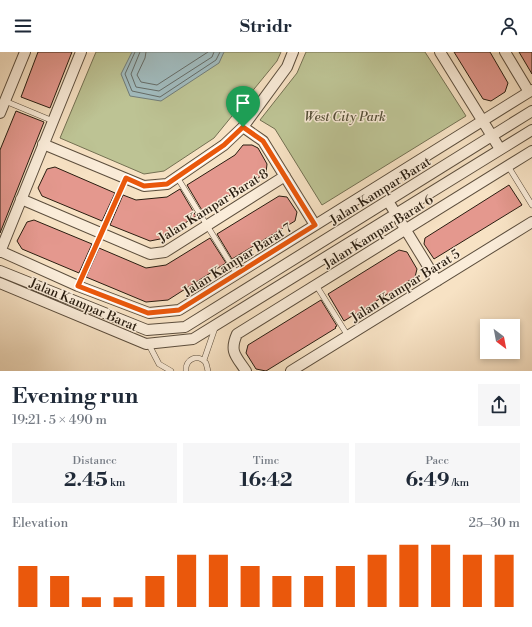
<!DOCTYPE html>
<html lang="en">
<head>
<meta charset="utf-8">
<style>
  :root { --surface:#fff; --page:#f6f6f7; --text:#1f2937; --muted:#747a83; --accent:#ea580c }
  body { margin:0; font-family:"Libre Bodoni",serif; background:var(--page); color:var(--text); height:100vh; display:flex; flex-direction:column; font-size:15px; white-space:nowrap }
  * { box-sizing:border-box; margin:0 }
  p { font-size:13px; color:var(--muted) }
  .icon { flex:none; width:22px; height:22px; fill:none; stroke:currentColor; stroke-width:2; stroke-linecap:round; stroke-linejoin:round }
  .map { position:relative; height:319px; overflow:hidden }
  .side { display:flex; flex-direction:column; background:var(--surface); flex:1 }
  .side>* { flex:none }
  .needle { width:26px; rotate:148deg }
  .buttons { position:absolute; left:480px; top:267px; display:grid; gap:8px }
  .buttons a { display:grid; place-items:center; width:40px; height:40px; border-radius:0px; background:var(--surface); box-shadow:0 2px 6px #0003; font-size:20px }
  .pin { position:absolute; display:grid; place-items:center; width:34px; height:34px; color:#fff; margin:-41px -17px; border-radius:50% 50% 50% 0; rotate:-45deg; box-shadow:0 0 4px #0007 }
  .pin .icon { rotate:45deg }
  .round { display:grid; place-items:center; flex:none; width:42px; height:42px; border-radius:0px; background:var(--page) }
  .overview { display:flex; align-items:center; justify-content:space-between; height:68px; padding:0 12px }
  h1 { font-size:22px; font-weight:700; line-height:30px }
  .metrics { display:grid; grid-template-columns:repeat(3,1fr); gap:6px; height:68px; padding:4px 12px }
  .metrics div { display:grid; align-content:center; border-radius:0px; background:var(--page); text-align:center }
  .metrics b { font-size:20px; font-weight:700 }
  .metrics small { font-size:11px; font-weight:400 }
  .metrics p { font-size:11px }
  .chart { height:112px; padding:8px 12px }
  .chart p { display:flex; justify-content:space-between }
  .chart svg { width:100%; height:72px; margin-top:4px; stroke:var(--accent); stroke-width:6 }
  header { display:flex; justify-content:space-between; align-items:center; height:52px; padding:0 12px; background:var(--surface); font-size:18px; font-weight:700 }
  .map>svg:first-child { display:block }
</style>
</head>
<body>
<header><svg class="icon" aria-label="menu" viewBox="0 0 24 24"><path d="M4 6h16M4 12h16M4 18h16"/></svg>Stridr<svg class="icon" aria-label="person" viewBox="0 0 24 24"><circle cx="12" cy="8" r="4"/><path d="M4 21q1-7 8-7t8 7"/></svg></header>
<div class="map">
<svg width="532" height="319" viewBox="0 0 532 319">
  <rect width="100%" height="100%" fill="#f7e2c4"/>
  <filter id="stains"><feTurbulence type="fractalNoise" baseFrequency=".005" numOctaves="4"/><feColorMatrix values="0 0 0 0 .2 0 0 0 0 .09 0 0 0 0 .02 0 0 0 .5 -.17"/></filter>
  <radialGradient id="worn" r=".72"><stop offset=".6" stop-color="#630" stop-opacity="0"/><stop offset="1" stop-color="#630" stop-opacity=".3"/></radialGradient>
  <path fill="#bdc394" stroke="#737052" d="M96 0H281L277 9 214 86 164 119 144 122 60 86Z
    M306 0H425L466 64 322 153 275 77 260 68 297 21Z"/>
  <path fill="#a1bbbe" stroke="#717c78" d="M132 0H224L219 11 161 49 130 44 121 22Z"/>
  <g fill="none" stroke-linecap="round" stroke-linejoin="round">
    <path stroke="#656c67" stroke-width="1" d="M135 0 125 22 132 39 160 45 216 8 220 0
      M140 0 131 22 136 35 159 39 212 5 214 0
      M146 0 145 6 137 23 141 30 157 33 208 0"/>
  </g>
  <path fill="#e4988e" stroke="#291d10" d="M38 0H72L50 56 21 45Z
    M454 0H490L508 31 505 40 491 49 483 47Z
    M519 0H532V22Z
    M16 59 44 70 0 181V98Z
    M243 93H252L258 96 267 112 266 121 203 160 187 133 235 103Z
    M55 115 115 141 102 169 42 144 38 136 47 117Z
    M509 133 522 153 434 207 424 192 425 186Z
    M180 137 196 164 160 187 150 189 110 173 123 143 136 148 167 145Z
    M279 144 287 145 297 160 295 169 232 207 217 182Z
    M34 168 92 192 79 221 22 197 17 189 27 170Z
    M210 186 226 211 168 248 146 250 86 225 99 196 146 216 166 213Z
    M399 198 407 200 417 217 415 225 344 269 328 242Z
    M321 248 337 274 335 275 336 276 266 319 256 317 246 301 248 293Z"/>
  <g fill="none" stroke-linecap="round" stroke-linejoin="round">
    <defs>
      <path id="lane" d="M5 49 53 69
        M508 114 532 153
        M177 125 237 222
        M316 233 348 284
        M78 234 126 126
        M148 291 159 312 171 319
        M204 308 215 276
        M186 319C185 307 198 301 206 311L208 319"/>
      <path id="street" d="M440 0 500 97
        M505 0 529 40
        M0 61 25 0
        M243 75 263 89 315 173
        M43 92 144 134 167 132 224 93 243 75 287 15 293 0
        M21 147 150 202 165 200 285 124
        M388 149 437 229
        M0 199 78 234 149 261 179 258 532 38
        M0 200 81 0
        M0 219 147 278 185 275 532 59
        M0 231 146 292 193 287 532 78
        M246 319C236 304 229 300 237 282L532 99
        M291 319 532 170"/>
    </defs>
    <use href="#lane" stroke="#5c4e3d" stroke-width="6"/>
    <use href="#street" stroke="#5c4e3d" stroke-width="12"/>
    <use href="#lane" stroke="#faecd9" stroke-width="5"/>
    <use href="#street" stroke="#faecd9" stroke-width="10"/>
  </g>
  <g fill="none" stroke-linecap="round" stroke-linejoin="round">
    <defs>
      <path id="route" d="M243 75 263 89 315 173 179 258 148 261 78 234 126 126 144 134 167 132 224 93Z"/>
    </defs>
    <use href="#route" stroke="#fff" stroke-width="8"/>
    <use href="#route" stroke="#ea580c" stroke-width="5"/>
  </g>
  <g text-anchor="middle" stroke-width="3" stroke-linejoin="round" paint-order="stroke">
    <g font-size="13" font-style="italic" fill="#554f38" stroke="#faecd9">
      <text x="345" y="69">West City Park</text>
    </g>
    <g font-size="13" fill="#291d10" stroke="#faecd9">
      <text transform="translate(380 138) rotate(-32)" y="5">Jalan Kampar Barat</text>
      <text transform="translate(213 153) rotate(-32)" y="5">Jalan Kampar Barat 8</text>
      <text transform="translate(378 179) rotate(-32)" y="5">Jalan Kampar Barat 6</text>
      <text transform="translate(237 207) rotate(-32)" y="5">Jalan Kampar Barat 7</text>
      <text transform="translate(405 233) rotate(-32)" y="5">Jalan Kampar Barat 5</text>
      <text transform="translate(84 252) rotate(23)" y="5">Jalan Kampar Barat</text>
    </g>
  </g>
  <rect width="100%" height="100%" filter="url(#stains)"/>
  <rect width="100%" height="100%" fill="url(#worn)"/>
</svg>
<div class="buttons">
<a><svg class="needle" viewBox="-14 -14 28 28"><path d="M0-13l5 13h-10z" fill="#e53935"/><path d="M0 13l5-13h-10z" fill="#747a83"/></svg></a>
</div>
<div class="pin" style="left:243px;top:75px;background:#1e9e55"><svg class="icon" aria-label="arrive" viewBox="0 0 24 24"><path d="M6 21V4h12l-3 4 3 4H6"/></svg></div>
</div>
<section class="side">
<div class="overview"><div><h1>Evening run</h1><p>19:21 · 5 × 490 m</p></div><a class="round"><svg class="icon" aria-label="share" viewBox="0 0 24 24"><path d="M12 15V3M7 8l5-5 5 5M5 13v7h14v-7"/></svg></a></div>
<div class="metrics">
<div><p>Distance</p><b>2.45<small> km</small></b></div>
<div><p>Time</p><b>16:42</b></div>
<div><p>Pace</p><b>6:49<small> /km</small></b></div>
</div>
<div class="chart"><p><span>Elevation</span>25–30 m</p>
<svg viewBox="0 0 160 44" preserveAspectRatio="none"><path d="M5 44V19M15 44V25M25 44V38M35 44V38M45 44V25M55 44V12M65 44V12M75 44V19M85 44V25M95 44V25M105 44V19M115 44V12M125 44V6M135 44V6M145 44V12M155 44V12"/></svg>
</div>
</section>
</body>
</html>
